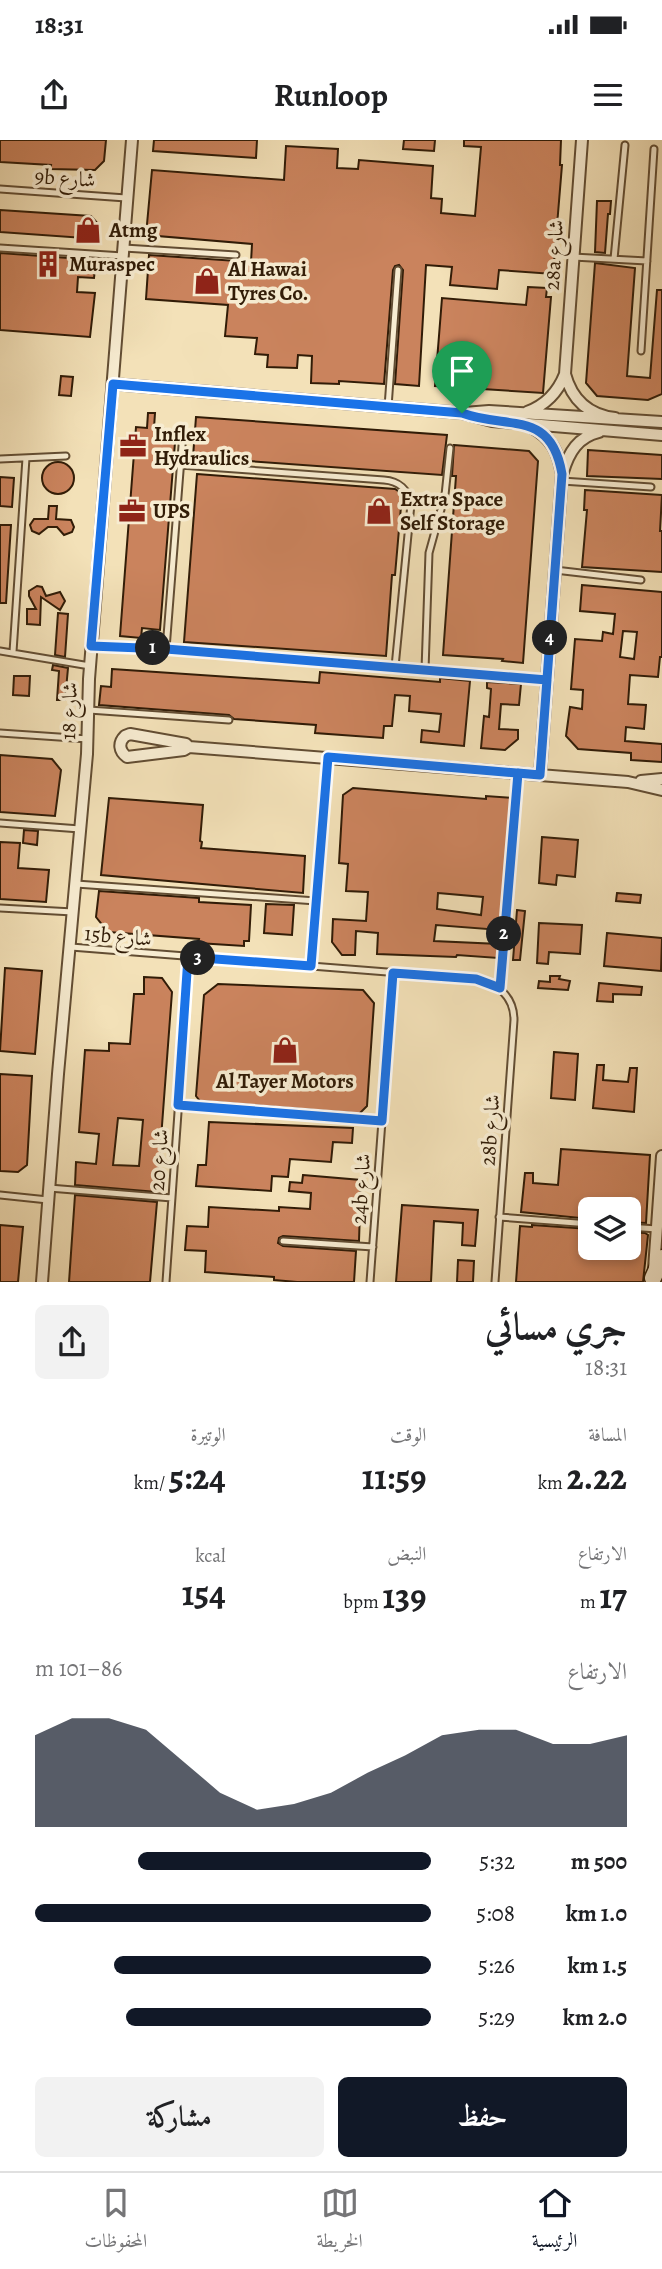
<!DOCTYPE html>
<html lang="ar">
<head>
<meta charset="utf-8">
<style>
  :root { --surface:#fff; --page:#f2f2f2; --text:#202124; --muted:#757577; --line:#e0e0e0; --accent:#111827 }
  body { margin:0; font-family:Alegreya,Amiri,serif; background:var(--page); color:var(--text); direction:rtl; height:100vh; display:flex; flex-direction:column; font-size:26px; white-space:nowrap }
  * { box-sizing:border-box; margin:0 }
  p { font-size:23px; color:var(--muted) }
  .icon { flex:none; width:38px; height:38px; fill:none; stroke:currentColor; stroke-width:2; stroke-linecap:round; stroke-linejoin:round }
  .map { position:relative; height:1142px; overflow:hidden; direction:ltr }
  .details { display:flex; flex-direction:column; background:var(--surface); flex:1 }
  .details>* { flex:none }
  .tools { position:absolute; left:578px; top:1057px; display:grid; gap:14px }
  .tools a { display:grid; place-items:center; width:63px; height:63px; border-radius:10px; background:var(--surface); box-shadow:0 4px 10px #0003; font-size:35px }
  .pin { position:absolute; display:grid; place-items:center; width:60px; height:60px; color:#fff; margin:-72px -30px; border-radius:50% 50% 50% 0; rotate:-45deg; box-shadow:0 0 7px #0007 }
  .pin .icon { rotate:45deg }
  .km { position:absolute; width:35px; height:35px; margin:-18px; border-radius:50%; background:#222; color:#fff; font-size:19px; line-height:35px; text-align:center }
  .round { display:grid; place-items:center; flex:none; width:74px; height:74px; border-radius:10px; background:var(--page) }
  .headline { display:flex; align-items:center; justify-content:space-between; height:119px; padding:0 35px }
  h1 { font-size:38px; font-weight:600; line-height:52px }
  .stats { display:grid; grid-template-columns:repeat(3,1fr); gap:10px; height:119px; padding:7px 35px }
  .stats div { display:grid; align-content:center }
  .stats b { font-size:35px; font-weight:600 }
  .stats small { font-size:19px; font-weight:400 }
  .stats p { font-size:19px }
  .chart { height:196px; padding:14px 35px }
  .chart p { display:flex; justify-content:space-between }
  .chart svg { width:100%; height:126px; margin-top:7px; fill:var(--accent); opacity:.7 }
  .cta { display:flex; gap:14px; margin-top:auto; padding:14px 35px }
  .cta a { flex:1; height:80px; border-radius:10px; background:var(--accent); color:#fff; font-size:28px; font-weight:600; line-height:80px; text-align:center }
  .cta a+a { background:var(--page); color:var(--text) }
  ul { padding:0 35px; list-style:none; font-size:23px }
  li { display:grid; grid-template-columns:112px 84px 1fr; align-items:center; height:52px }
  li i { height:18px; border-radius:9px; background:var(--accent) }
  .status { display:flex; justify-content:space-between; align-items:center; height:49px; padding:0 35px; background:var(--surface); direction:ltr }
  .status svg { height:19px; fill:currentColor }
  header { display:flex; justify-content:space-between; align-items:center; height:91px; padding:0 35px; background:var(--surface); font-size:32px; font-weight:600 }
  .dock { display:flex; justify-content:space-around; align-items:center; height:98px; border-top:2px solid var(--line); background:var(--surface); font-size:19px; color:var(--muted) }
  .dock a { display:grid; justify-items:center; gap:4px }
  .dock .selected { color:var(--accent) }
  .map>svg:first-child { display:block }
</style>
</head>
<body>
<div class="status"><b>18:31</b><svg viewBox="0 0 49 12"><path d="M0 12V9h3v3zM5 12V6h3v6zM10 12V3h3v9zM15 12V0h3v12zM26 1h20v11H26zM47 4h2v5h-2z"/></svg></div>
<header><svg class="icon" aria-label="menu" viewBox="0 0 24 24"><path d="M4 6h16M4 12h16M4 18h16"/></svg>Runloop<svg class="icon" aria-label="share" viewBox="0 0 24 24"><path d="M12 15V3M7 8l5-5 5 5M5 13v7h14v-7"/></svg></header>
<div class="map">
<svg width="662" height="1142" viewBox="0 0 662 1142">
  <rect width="100%" height="100%" fill="#f3e1b8"/>
  <filter id="stains"><feTurbulence type="fractalNoise" baseFrequency=".00286" numOctaves="4"/><feColorMatrix values="0 0 0 0 .2 0 0 0 0 .09 0 0 0 0 .02 0 0 0 .5 -.17"/></filter>
  <radialGradient id="worn" r=".72"><stop offset=".6" stop-color="#630" stop-opacity="0"/><stop offset="1" stop-color="#630" stop-opacity=".3"/></radialGradient>
  <path fill="#ca835d" stroke="#311c07" stroke-width="2" fill-rule="evenodd" d="M0 0H106L104 21 95 30 50 29 51 25 0 22Z
    M154 0H257L256 18 153 11Z
    M404 0H435L434 11 403 9Z
    M464 0H561L560 25H562L553 134 499 130 497 149 450 145 452 127 426 125 419 246 395 244 403 130 399 125 395 126 393 130 384 244 339 241V244L311 243 312 216 298 215 297 228 267 227 268 215 255 214 257 198 225 196 228 165 146 159 149 115 251 122 252 104 146 95 152 30 284 40 286 6 338 9 337 28 358 29 359 20 433 26 431 58 442 59 441 73 475 76 481 7 464 6Z
    M597 61H611L610 74H608L605 113 595 112Z
    M0 70 91 76 100 86 98 99 0 92Z
    M0 113 96 120 94 138 78 137 77 152 95 153 90 197 0 190Z
    M595 123 635 128 627 236 650 238 657 150H662V254L648 260 597 256 586 243Z
    M528 147 547 148 546 157H551L543 253 435 246 442 158 526 165Z
    M61 236 73 237 71 256 59 255Z
    M148 273H155L154 288 176 290 160 490 142 488 141 498 120 496 136 287 147 288Z
    M196 277 447 295 442 335 193 317Z
    M454 305 529 311 538 321 523 523 502 521 503 519 443 515 456 336H452Z
    M588 310 662 315V339L587 336Z
    M42 338a16 16 0 1 1 32 0a16 16 0 1 1-32 0Z
    M197 334 395 349 398 351 402 355 395 435H392L386 516 184 502Z
    M0 337 14 338 12 367 0 366Z
    M585 350 662 355 660 391H662V432L582 427 587 370H584Z
    M49 366H57L56 379 71 380 74 387 72 392 64 395 57 387H48L39 394 32 391 30 385 34 379H48Z
    M0 385H11L6 463H0Z
    M582 445 662 452V517H660L658 537 630 535 628 564 646 565 644 589 626 587 625 601 662 604V622L631 620V613L578 609 566 596 570 567 582 569 583 550 571 549 575 499 602 501 603 492 613 494 615 474 580 471ZM623 491 637 492 634 519 620 517Z
    M37 446 42 447 46 456 60 452 65 461 60 470 41 457 40 485 27 484V469H36L29 456V451Z
    M58 473 68 474 65 517 55 515Z
    M53 525 68 528 65 560H57L59 531 52 530Z
    M112 529 319 543 320 532 440 542V538L470 541 464 606 421 602 422 590 439 592 441 574 409 571 410 556 395 555 392 586H384L383 598 315 593 316 585 234 579 229 575 99 565 101 546 111 547Z
    M14 536H30L29 556 13 555Z
    M487 542 521 544 519 565 501 564 499 589 518 590V599L505 610 481 608 484 576 489 577 491 549 487 548Z
    M0 615 52 619 61 630 55 676 0 672Z
    M353 648 486 659V656L514 658 507 738 504 737 500 790 436 785 434 801 499 804 498 818 457 815 456 817 377 814 378 793 356 791 355 815H342L332 802 333 779 366 781 368 752 346 751 348 724 339 723 343 655ZM438 753 483 757 481 775 437 769Z
    M109 658 203 665 200 701 202 702 201 708 305 716 303 753 101 735Z
    M24 690 38 691 37 705 23 703Z
    M542 697 578 700 575 737 557 735 556 745 539 743Z
    M0 702 20 703 18 728 49 730 46 762 0 759Z
    M99 751 199 758V762L251 765 249 801H244V806L198 803 199 799 108 792 96 777Z
    M617 753 641 755 640 763 616 761Z
    M266 764 294 765 292 795 264 793Z
    M517 770 525 771 520 820H513Z
    M539 783 582 785 580 814 549 812 548 824 537 823Z
    M607 793 662 798 661 831 604 826Z
    M5 828 42 831 35 914 0 911Z
    M550 836H560L559 839 570 841 568 850 538 848 539 841 550 842Z
    M144 837 162 838 172 852 157 1052 75 1045 76 1022 96 1024 99 994 79 992 85 910 109 911V903L130 904 134 854H144ZM118 978 143 980 139 1026 113 1025Z
    M599 843 642 847 641 855 613 854V862L597 861Z
    M218 844 363 850 374 863 367 966 359 974 351 973 200 961 196 956 204 855Z
    M554 912 578 914 575 960 551 958Z
    M597 925H604L603 940 628 942 630 928H637L634 972 593 968Z
    M0 934 32 936 27 1025 18 1032 0 1031Z
    M209 982 353 988 352 1003 333 1002 331 1022 290 1019 288 1037 272 1036 271 1051 196 1046 198 1025H206Z
    M561 1009 650 1015 646 1083 628 1082V1069H590V1079L521 1072 525 1033H533V1043L558 1045Z
    M303 1035 361 1040 359 1101 283 1096 279 1098 278 1103 283 1106 356 1111 354 1142H297L274 1140V1137L205 1132 206 1111 185 1110 187 1086 208 1087 209 1067 279 1071V1067L310 1069 311 1053 289 1051 290 1042 302 1043Z
    M75 1055 157 1062 150 1142H69Z
    M402 1065 478 1070 475 1106 462 1105 463 1083 434 1081 431 1142H396Z
    M0 1085 23 1087 18 1142H0Z
    M532 1085 590 1089V1108H628V1092L645 1093 648 1095 643 1142H516L520 1086 532 1087Z
    M458 1120 474 1121 473 1142H457Z"/>
  <g fill="none" stroke-linecap="round" stroke-linejoin="round">
    <defs>
      <path id="lane" d="M0 49 126 58
        M0 108 123 116
        M124 108 236 115
        M573 117 647 121
        M614 119 625 5
        M641 211 654 9
        M388 267 398 130
        M0 319 66 316
        M180 325 384 340C399 341 408 350 411 364L395 527
        M562 341 651 347
        M555 430 641 440
        M93 506 166 509 547 540
        M166 509 183 293
        M0 511 90 526
        M13 512 26 318
        M425 530 429 413 445 355 450 308
        M89 570 229 580
        M0 593 88 599
        M0 683 80 689
        M76 744 316 761
        M0 768 73 772
        M71 807 476 839C498 843 514 857 514 880L495 1142
        M311 826 328 617
        M178 965 382 981
        M49 1048 172 1058
        M0 1055 48 1060
        M499 1077 590 1084
        M628 1087 657 1089
        M283 1101 373 1107
        M166 1142 189 817
        M370 1142 393 833"/>
      <path id="street" d="M582 0 565 234C572 260 589 275 615 278
        M113 244 462 273 492 281 662 295
        M527 272C546 265 558 252 565 234
        M464 273 489 271 662 282
        M531 287C552 298 558 312 562 334L540 635
        M563 332C569 312 578 297 599 292
        M130 594 186 604 189 607 184 610 127 617C119 611 118 603 125 596Z
        M189 607 628 642 662 650
        M641 641 662 639
        M654 1129 662 1016
        M42 1142 58 934 87 614 89 539 132 0"/>
      <path id="secondary" d="M653 1138 662 1118"/>
    </defs>
    <use href="#lane" stroke="#624d33" stroke-width="9"/>
    <use href="#street" stroke="#624d33" stroke-width="14"/>
    <use href="#secondary" stroke="#311c07" stroke-width="19"/>
    <path stroke="#311c07" stroke-width="2" stroke-dasharray="2 3.5" stroke-linecap="butt" d="M500 840 517 643"/>
    <use href="#lane" stroke="#f7ecd1" stroke-width="5"/>
    <use href="#street" stroke="#f7ecd1" stroke-width="10"/>
    <use href="#secondary" stroke="#f7ecd1" stroke-width="16"/>
  </g>
  <g fill="none" stroke-linecap="round" stroke-linejoin="round">
    <defs>
      <path id="route" d="M462 273 113 244 91 506 166 509 547 540 540 635 518 633 500 848 476 839 393 833 382 981 178 965 188 817 311 826 328 617 540 635 562 334C551 269 508 290 462 273"/>
    </defs>
    <use href="#route" stroke="#fff" stroke-width="14"/>
    <use href="#route" stroke="#1a73e8" stroke-width="9"/>
  </g>
  <defs>
    <symbol id="shop-bare" viewBox="-9 -9 18 18"><path d="M-5-2.5h2.3a2.7 3.5 0 0 1 5.4 0H5L5.5 6h-11ZM-1.5-2.5h3a1.5 2.3 0 0 0-3 0Z" fill="#8f2418" stroke="#f7ecd1" stroke-width="2.5" paint-order="stroke"/></symbol>
    <symbol id="building-bare" viewBox="-9 -9 18 18"><path d="M-4-6H4V6H1V3H-1V6H-4ZM-2.5-4.3h1.7v1.8h-1.7ZM.8-4.3h1.7v1.8H.8ZM-2.5-1h1.7V.8h-1.7ZM.8-1h1.7V.8H.8Z" fill="#8f2418" stroke="#f7ecd1" stroke-width="2.5" paint-order="stroke"/></symbol>
    <symbol id="office-bare" viewBox="-9 -9 18 18"><path d="M-6-3h4V-5.5h4V-3h4V5H-6ZM-1-4.5V-3h2v-1.5ZM-6 0V1H6V0Z" fill="#8f2418" stroke="#f7ecd1" stroke-width="2.5" paint-order="stroke"/></symbol>
  </defs>
  <g fill-rule="evenodd">
    <use href="#shop-bare" x="69" y="71" width="38" height="38"/>
    <use href="#building-bare" x="29" y="105" width="38" height="38"/>
    <use href="#shop-bare" x="188" y="122" width="38" height="38"/>
    <use href="#office-bare" x="114" y="287" width="38" height="38"/>
    <use href="#office-bare" x="113" y="352" width="38" height="38"/>
    <use href="#shop-bare" x="360" y="352" width="38" height="38"/>
    <use href="#shop-bare" x="266" y="891" width="38" height="38"/>
  </g>
  <g text-anchor="middle" stroke-width="7" stroke-linejoin="round" paint-order="stroke">
    <g font-size="21" fill="#311c07" stroke="#f7ecd1">
      <text transform="translate(65 38) rotate(4)" y="7">9b شارع</text>
      <text transform="translate(554 115) rotate(-86)" y="7">28a شارع</text>
      <text transform="translate(69 571) rotate(-88)" y="7">شارع 18</text>
      <text transform="translate(118 796) rotate(5)" y="7">15b شارع</text>
      <text transform="translate(490 990) rotate(-86)" y="7">28b شارع</text>
      <text transform="translate(159 1020) rotate(-86)" y="7">شارع 20</text>
      <text transform="translate(361 1049) rotate(-86)" y="7">24b شارع</text>
    </g>
    <g font-size="21" font-weight="bold" fill="#311c07" stroke="#f7ecd1" text-anchor="start">
      <text x="109" y="97">Atmg</text>
      <text x="69" y="131">Muraspec</text>
      <text x="228" y="136">Al Hawai<tspan x="228" dy="24">Tyres Co.</tspan></text>
      <text x="154" y="301">Inflex<tspan x="154" dy="24">Hydraulics</tspan></text>
      <text x="400" y="366">Extra Space<tspan x="400" dy="24">Self Storage</tspan></text>
      <text x="153" y="378">UPS</text>
      <text x="285" y="948" text-anchor="middle">Al Tayer Motors</text>
    </g>
  </g>
  <rect width="100%" height="100%" filter="url(#stains)"/>
  <rect width="100%" height="100%" fill="url(#worn)"/>
</svg>
<div class="tools">
<a><svg class="icon" aria-label="layers" viewBox="0 0 24 24"><path d="M12 4l9 5-9 5-9-5zM3 14l9 5 9-5"/></svg></a>
</div>
<div class="pin" style="left:462px;top:273px;background:#1e9e55"><svg class="icon" aria-label="arrive" viewBox="0 0 24 24"><path d="M6 21V4h12l-3 4 3 4H6"/></svg></div>
<b class="km" style="left:153px;top:508px">1</b>
<b class="km" style="left:504px;top:794px">2</b>
<b class="km" style="left:198px;top:818px">3</b>
<b class="km" style="left:550px;top:498px">4</b>
</div>
<section class="details">
<div class="headline"><div><h1>جري مسائي</h1><p>18:31</p></div><a class="round"><svg class="icon" aria-label="share" viewBox="0 0 24 24"><path d="M12 15V3M7 8l5-5 5 5M5 13v7h14v-7"/></svg></a></div>
<div class="stats">
<div><p>المسافة</p><b>2.22<small> km</small></b></div>
<div><p>الوقت</p><b>11:59</b></div>
<div><p>الوتيرة</p><b>5:24<small> /km</small></b></div>
</div>
<div class="stats">
<div><p>الارتفاع</p><b>17<small> m</small></b></div>
<div><p>النبض</p><b>139<small> bpm</small></b></div>
<div><p>kcal</p><b>154</b></div>
</div>
<div class="chart"><p><span>الارتفاع</span>86–101 m</p>
<svg viewBox="0 0 160 44" preserveAspectRatio="none"><path d="M0 44V12L10 6L20 6L30 10L40 21L50 32L60 38L70 36L80 32L90 25L100 19L110 12L120 10L130 10L140 15L150 15L160 12V44z"/></svg>
</div>
<ul>
<li><b>500 m</b>5:32<i style="width:74%"></i></li>
<li><b>1.0 km</b>5:08<i style="width:100%"></i></li>
<li><b>1.5 km</b>5:26<i style="width:80%"></i></li>
<li><b>2.0 km</b>5:29<i style="width:77%"></i></li>
</ul>
<div class="cta"><a>حفظ</a><a>مشاركة</a></div>
</section>
<nav class="dock">
<a class="selected"><svg class="icon" aria-label="home" viewBox="0 0 24 24"><path d="M3 11l9-7 9 7M6 9v11h12V9"/></svg>الرئيسية</a>
<a><svg class="icon" aria-label="map" viewBox="0 0 24 24"><path d="M3 6l6-2 6 2 6-2v14l-6 2-6-2-6 2zM9 4v14M15 6v14"/></svg>الخريطة</a>
<a><svg class="icon" aria-label="saved" viewBox="0 0 24 24"><path d="M7 4h10v16l-5-4-5 4z"/></svg>المحفوظات</a>
</nav>
</body>
</html>
